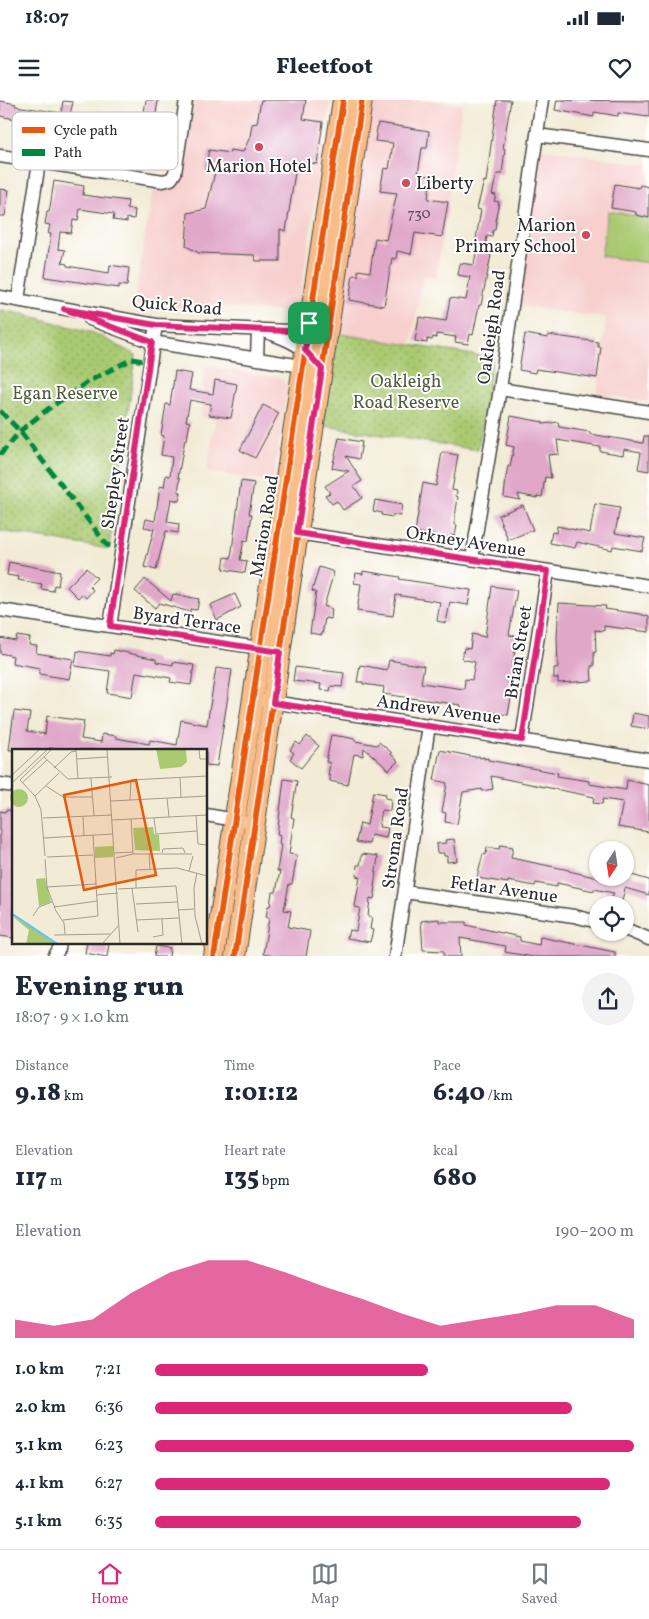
<!DOCTYPE html>
<html lang="en">
<head>
<meta charset="utf-8">
<style>
  :root { --surface:#fff; --page:#f2f2f3; --text:#1f2937; --muted:#747a83; --line:#e0e1e3; --accent:#db2777 }
  body { margin:0; font-family:Vollkorn,serif; background:var(--page); color:var(--text); height:100vh; display:flex; flex-direction:column; font-size:19px; white-space:nowrap }
  * { box-sizing:border-box; margin:0 }
  p { font-size:16px; color:var(--muted) }
  .icon { flex:none; width:28px; height:28px; fill:none; stroke:currentColor; stroke-width:2; stroke-linecap:round; stroke-linejoin:round }
  .map { position:relative; height:856px; overflow:hidden }
  .side { display:flex; flex-direction:column; background:var(--surface); flex:1 }
  .side>* { flex:none }
  .needle { width:32px; rotate:192deg }
  .controls { position:absolute; left:589px; top:741px; display:grid; gap:10px }
  .controls a { display:grid; place-items:center; width:45px; height:45px; border-radius:50%; background:var(--surface); box-shadow:0 1px 4px #0004; font-size:25px }
  .pin { position:absolute; display:grid; place-items:center; width:42px; height:42px; color:#fff; margin:-21px; border-radius:10px; box-shadow:0 2px 8px #0006 }
  .round { display:grid; place-items:center; flex:none; width:52px; height:52px; border-radius:26px; background:var(--page) }
  .headline { display:flex; align-items:center; justify-content:space-between; height:85px; padding:0 15px }
  h1 { font-size:28px; font-weight:800; line-height:38px }
  .figures { display:grid; grid-template-columns:repeat(3,1fr); gap:8px; height:85px; padding:5px 15px }
  .figures div { display:grid; align-content:center }
  .figures b { font-size:25px; font-weight:800 }
  .figures small { font-size:14px; font-weight:400 }
  .figures p { font-size:14px }
  .chart { height:140px; padding:10px 15px }
  .chart p { display:flex; justify-content:space-between }
  .chart svg { width:100%; height:90px; margin-top:5px; fill:var(--accent); opacity:.7 }
  ul { padding:0 15px; list-style:none; font-size:16px }
  li { display:grid; grid-template-columns:80px 60px 1fr; align-items:center; height:38px }
  li i { height:12px; border-radius:6px; background:var(--accent) }
  .status { display:flex; justify-content:space-between; align-items:center; height:35px; padding:0 25px; background:var(--surface); direction:ltr }
  .status svg { height:14px; fill:currentColor }
  header { display:flex; justify-content:space-between; align-items:center; height:65px; padding:0 15px; background:var(--surface); font-size:22px; font-weight:800 }
  .menu { display:flex; justify-content:space-around; align-items:center; height:70px; border-top:1px solid var(--line); background:var(--surface); font-size:14px; color:var(--muted) }
  .menu a { display:grid; justify-items:center; gap:2px }
  .menu .current { color:var(--accent) }
  .map>svg:first-child { display:block }
</style>
</head>
<body>
<div class="status"><b>18:07</b><svg viewBox="0 0 49 12"><path d="M0 12V9h3v3zM5 12V6h3v6zM10 12V3h3v9zM15 12V0h3v12zM26 1h20v11H26zM47 4h2v5h-2z"/></svg></div>
<header><svg class="icon" aria-label="menu" viewBox="0 0 24 24"><path d="M4 6h16M4 12h16M4 18h16"/></svg>Fleetfoot<svg class="icon" aria-label="heart" viewBox="0 0 24 24"><path d="M12 20l-8-8c-3-5 5-10 8-4 3-6 11-1 8 4z"/></svg></header>
<div class="map">
<svg width="649" height="857" viewBox="0 0 649 857">
  <defs>
    <pattern id="park-dots" width="8" height="8" patternUnits="userSpaceOnUse" patternTransform="scale(1.25)"><rect width="8" height="8" fill="#aaca72"/><path d="M2 2h.1M6 6h.1" fill="none" stroke="#8ba45e" stroke-width="1.8" stroke-linecap="round"/></pattern>
  </defs>
  <rect width="100%" height="100%" fill="#fff"/>
  <filter id="ink" filterUnits="userSpaceOnUse"><feTurbulence type="fractalNoise" baseFrequency=".02" numOctaves="2"/><feDisplacementMap in="SourceGraphic" scale="10" xChannelSelector="R" yChannelSelector="G"/><feConvolveMatrix kernelMatrix="1 2 1 2 8 2 1 2 1" color-interpolation-filters="sRGB"/></filter>
  <filter id="wash" filterUnits="userSpaceOnUse"><feTurbulence type="fractalNoise" baseFrequency=".0096" numOctaves="4" result="noise"/><feDisplacementMap in="SourceGraphic" scale="20" xChannelSelector="R" yChannelSelector="G"/><feGaussianBlur stdDeviation="1.12" result="paint"/><feColorMatrix in="noise" values="0 0 0 0 0 0 0 0 0 0 0 0 0 0 0 0 0 1.4 0 .05"/><feComposite in="paint" operator="in"/></filter>
  <g filter="url(#wash)">
    <rect width="100%" height="100%" fill="#f2ebd5"/>
    <path fill="#f7d0ce" d="M193 0H330L298 211 289 213 219 206 155 207 134 204 153 88 166 90 174 86 180 78Z
      M370 0H431L462 5 436 178 423 176 411 245 334 233Z
      M538 48 649 65V302L597 294 606 218 513 205Z
      M205 266 280 278 288 286 273 382 207 372 215 319 201 317Z"/>
    <path fill="#aaca72" stroke="#6a7a4e" d="M608 111 649 118V163L601 156Z"/>
    <path fill="url(#park-dots)" stroke="#6a7a4e" d="M0 210 23 214 94 233 136 255 109 449 0 431Z
      M334 233 493 258 478 350 319 325Z"/>
    <g id="blocks">
      <path fill="#e0a7c9" d="M146 0H158L156 14 144 12Z
        M261 0H306L303 19 323 22 317 64 298 61V66H296L286 131 280 129V161H256L254 155 199 153 186 146 188 113 206 109 215 72 205 71 209 50 230 53V50L243 52 250 37 252 24 257 23Z
        M497 0H511L503 48 505 49 502 74H497L492 94 496 95 494 101 499 102 495 121H496L495 130H493L492 137 487 136 486 146 475 144 481 110 477 109 484 81 486 82Z
        M557 0 649 1V17L618 13V16L594 12V17L555 10Z
        M0 1 16 4 15 6 61 13 63 1 73 2 70 15 82 17 81 18 87 19 86 21 120 26V23L135 22 136 31 162 32 160 57 151 56 149 55V52L121 54V48L99 44 100 37 71 33V34L58 32V28L0 16Z
        M378 23 429 31 427 48H422L418 74 431 76 428 99 448 102 442 137 415 133 411 154 397 151 396 159 392 158 384 206 349 200 353 175 358 176V170L370 172 375 138 386 140 397 93 380 91 384 68 389 69 393 43 375 41Z
        M54 81 84 86 83 95 128 101 127 109 135 110 134 119 127 118V122L113 120 114 114 80 109 78 121 73 120 71 133 60 132 58 149 65 150 62 163 67 164V166L109 173 110 165 129 168 127 186 119 185V188L45 177 51 134H48L50 125 45 124 47 112H49L50 107Z
        M615 84 639 88 640 85 649 87V118L636 115V112L611 108Z
        M0 89 9 90 5 116H0Z
        M476 152 491 155 481 205H479L473 235 470 234 468 244 455 242 456 237 436 234V238L433 237 432 240 427 239V243L415 241 419 217 446 221 450 198 466 200 470 177 458 175 460 163 474 165Z
        M525 234 548 238V235L563 237 598 242V247H601L597 278 536 269 535 273 519 270Z
        M175 271 192 274 189 290 213 294 215 280 237 284 231 318 209 315 211 304 190 300 186 321 190 322 187 339H185L178 377 180 378 178 392H181L179 401 171 399 167 422 179 424 178 433 166 431 156 470 144 467 154 429 144 427 146 419 155 421 160 386 164 387 166 375 170 376 172 357 161 355 164 336 161 335 166 304 170 305Z
        M263 305 279 313 255 358 240 350Z
        M511 316 543 322V324L558 322 559 327 590 332V334L643 343 644 336H649V371L638 369 641 352 624 349 623 355 600 351V347L557 340 559 354 548 355 551 378 545 377 542 397 537 396V398L518 394 520 400 504 397 506 377 508 366 510 367 514 347 506 345Z
        M339 338 362 342 359 359 346 356 362 381 354 386 362 398 343 410 337 401 332 404 325 395 330 393 325 386 349 371 332 368Z
        M442 352 458 355 452 390 457 391 456 396 458 397 454 424 457 425 455 436 451 435 450 438 415 432 423 383 436 386Z
        M241 381 254 383 249 414H252L248 441 244 440 240 460 247 461 245 473 223 469 225 457 231 458Z
        M375 400 402 405 400 416 393 415V417L381 415 382 413 373 411Z
        M595 404 620 408 615 433 645 438 642 451 613 446 612 450 577 442 575 448 550 443 552 432 556 433 557 426 590 433Z
        M523 405 533 430 508 440 498 415Z
        M9 462 60 472 58 486 54 485 53 491 41 489 42 484 18 480 19 477 7 475Z
        M319 467 334 472 324 506 332 509 331 519 325 518 322 535 310 533 316 492 312 491Z
        M86 468 97 478 89 486 93 490 86 498 82 494 78 498 67 487Z
        M363 471 400 477 399 479 471 490 468 505 450 502 446 523 437 521 440 502 396 495 393 516 357 511 361 484 354 483 356 473 363 474Z
        M145 479 171 501 173 494 199 499 197 510 190 509V512L159 503 155 508 135 491Z
        M492 486 517 490 509 535 516 536 515 541H517L508 585 513 586 508 615 486 611 485 614 461 610V605L383 594 384 587 363 584V582H357L360 565 387 570 389 560 424 566 421 583 464 589 465 579 472 580 475 562 462 559 464 548 470 549 472 534 485 537Z
        M235 494 241 507 217 520 210 505Z
        M559 503 606 506 605 509 640 514 649 517V532L604 526V531L595 530 596 552H594V566H591L592 581 558 583V578H554V568H558L557 537Z
        M17 536 30 538 29 545 37 546 36 553 73 559 69 579 39 574 40 568 12 563 13 556 0 553V538L16 541Z
        M114 550 156 559V562L173 565V562L194 565 191 585 170 582 171 578 136 572 132 597 121 595 107 593 110 571 75 566 77 551 110 556V553L113 554Z
        M295 567 344 573 342 587 331 586 330 591 320 590 321 584 293 581Z
        M216 568 232 570 217 666 206 665V650H64L49 648V650H9L14 611 30 613 27 631 45 634 47 616 84 621 81 639 101 642 102 634 116 636V638L149 644 150 640 177 645 181 620 207 625Z
        M633 613 649 616V629L631 626Z
        M331 635 345 637 355 639V641L377 645 379 642 392 653 391 654 398 661 389 670 364 648 363 656 354 654 348 685 330 681V676H328L330 663 326 662Z
        M307 636 319 646 301 668 290 659 294 653 290 650 296 642 300 645Z
        M440 650 475 657 479 656 480 658 484 657V659L488 658V660L558 673 557 676 589 681V684L626 690 627 680 649 685V732L618 727 623 702 603 699 602 704 593 703 594 697 491 676 493 689 482 691V689L463 692 457 724 445 722 446 713 442 712 447 683 434 680Z
        M284 679 297 681 291 717 294 718 289 754 297 755 292 784H289L284 810 291 811 288 827 310 831 306 857H280L263 854 269 818 266 817 268 806H270L272 792H276L280 771H277L281 745 279 744 280 736 277 735Z
        M373 692 386 694 385 698 391 699 390 711 382 710 379 727 388 728 386 738 371 735 369 744 356 742 360 723 367 725Z
        M6 710 14 711V838L0 836V711L5 712Z
        M454 739 457 761 447 762V756H444V753H437L436 744 446 743 445 740Z
        M500 745 513 747 511 758 569 770V771L598 778 617 780 618 778H625V773L649 780V795L625 788 622 801 612 798 614 793 594 789V791L557 783V787L536 783 535 786 508 781V783L477 778 483 754 486 755 487 747 499 749Z
        M362 754 378 756 374 787H376L374 799 370 798 368 817H372L370 829 373 830 370 842 347 838 349 830 356 831 360 808 355 807 360 777 356 776 357 765H360Z
        M439 819V822H466V825L520 837V841L539 845 540 837 615 852V857H533L505 852 506 846 460 838 461 857H444V851L423 850 421 821Z
        M87 843H109L107 857 85 853Z
        M156 846 170 848 169 857H154Z"/>
    </g>
  </g>
  <g filter="url(#ink)">
    <use href="#blocks" fill-opacity="0" stroke="#494844" stroke-width="1"/>
    <g fill="none" stroke-linecap="round" stroke-linejoin="round">
      <defs>
        <path id="street" d="M537 35 649 50
          M0 56 163 81 171 79 175 73 186 0
          M0 197 156 225 287 231 309 223
          M18 200 39 62
          M90 219 152 242 308 267
          M257 259 258 229C275 235 296 241 309 255
          M500 289 649 312
          M291 432 649 486
          M472 459 500 289 542 0
          M0 510 267 549
          M110 526 156 225
          M266 601 649 660
          M522 639 548 471
          M0 684 14 686
          M206 715 241 721
          M405 792 574 816 598 822
          M625 829 649 839
          M54 857 59 849 60 843
          M395 857 429 625"/>
        <path id="primary" d="M214 857 343 0
          M235 857 362 0"/>
      </defs>
      <use href="#street" stroke="#494844" stroke-width="15"/>
      <use href="#primary" stroke="#494844" stroke-width="22"/>
      <use href="#street" stroke="#fff" stroke-width="12"/>
      <use href="#primary" stroke="#f8bd89" stroke-width="20"/>
      <path stroke="#00873e" stroke-width="5" stroke-dasharray="10 5" stroke-linecap="butt" d="M0 311 20 331 107 445 122 447
        M0 355 20 331 48 309 89 281 132 259 150 262"/>
      <defs>
        <path id="cycleway" d="M214 857 343 0
          M235 857 362 0"/>
      </defs>
      <use href="#cycleway" stroke="#fff" stroke-width="9"/>
      <use href="#cycleway" stroke="#e8590c" stroke-width="6"/>
    </g>
  </g>
  <g fill="none" stroke-linecap="round" stroke-linejoin="round" filter="url(#ink)">
    <defs>
      <path id="route" d="M64 209 156 225 288 231 309 223 305 250 322 269 297 433 548 471 522 640 273 603 280 552 110 526 152 242Z"/>
    </defs>
    <use href="#route" stroke="#fff" stroke-width="10"/>
    <use href="#route" stroke="#db2777" stroke-width="6"/>
  </g>
  <g fill="#d1495b" stroke="#fff" stroke-width="2">
    <circle cx="259" cy="47" r="5"/>
    <circle cx="406" cy="83" r="5"/>
    <circle cx="586" cy="135" r="5"/>
  </g>
  <g text-anchor="middle" stroke-width="4" stroke-linejoin="round" paint-order="stroke">
    <g font-size="15" fill="#584a52">
      <text x="419" y="118">730</text>
    </g>
    <g font-size="18" fill="#2b2b2b" stroke="#fff">
      <text x="259" y="72">Marion Hotel</text>
      <text x="416" y="89" text-anchor="start">Liberty</text>
      <text x="576" y="131" text-anchor="end">Marion<tspan x="576" dy="21">Primary School</tspan></text>
    </g>
    <g font-size="18" fill="#2b2b2b" stroke="#fff">
      <text transform="translate(177 205) rotate(5)" y="6">Quick Road</text>
      <text transform="translate(491 227) rotate(-82)" y="6">Oakleigh Road</text>
      <text transform="translate(115 373) rotate(-82)" y="6">Shepley Street</text>
      <text transform="translate(264 426) rotate(-81)" y="6">Marion Road</text>
      <text transform="translate(466 441) rotate(9)" y="6">Orkney Avenue</text>
      <text transform="translate(187 520) rotate(8)" y="6">Byard Terrace</text>
      <text transform="translate(518 552) rotate(-81)" y="6">Brian Street</text>
      <text transform="translate(439 609) rotate(8)" y="6">Andrew Avenue</text>
      <text transform="translate(395 738) rotate(-82)" y="6">Stroma Road</text>
      <text transform="translate(504 789) rotate(8)" y="6">Fetlar Avenue</text>
    </g>
    <g font-size="18" fill="#515b40" stroke="#fff">
      <text x="406" y="287">Oakleigh<tspan x="406" dy="21">Road Reserve</tspan></text>
      <text x="65" y="299">Egan Reserve</text>
    </g>
  </g>
  <g transform="translate(12 649)">
    <rect width="195" height="195" fill="#f2ebd5"/>
    <path d="M144 0H174L175 13 169 18 148 20ZM-2 49a9 9 0 1 1 18 0a9 9 0 1 1-18 0Z" fill="#aaca72"/>
    <path d="M141 78 142 85 147 86 148 102 123 101 121 79ZM101 97V108L83 109V98ZM33 129 39 153 27 157 24 130ZM0 167 18 178 43 195H14L17 181Z" fill="#aaca72"/>
    <path fill="none" stroke="#67c3e5" stroke-width="2.5" d="M0 165 45 195"/>
    <path fill="none" stroke="#a29e91" stroke-width="1" d="M64 0 66 30M95 0 108 195M187 0 188 10H195M32 8 56 30 100 28M65 10 95 8M42 19 59 3 64 2M0 26 28 0M79 29 82 67M168 29 169 48M0 34 36 0M10 34 35 11M34 37 51 48H80M23 47 47 24M155 49 157 68M118 51 119 31 195 27M99 52 195 47M184 66 186 95 195 96M71 67 72 87M31 69 100 66M142 69 144 85 185 82M119 70 121 105M100 71 195 66M32 89 101 85M102 104 121 103M137 104 138 120M150 104 151 100 171 99 173 104M33 107 29 61 23 47 8 31 40 0M35 108 81 106M104 109 121 105H180M33 110 35 138 44 162 52 174 53 185M177 122 181 107M185 124 182 139 183 167 190 195M35 138 84 135M120 139 126 183M124 139V121L165 119 195 127M106 140 164 137 170 195M84 146 106 144M124 155 165 153M42 158 85 152M166 161 182 160M21 167 27 158 40 153M51 171 86 167 81 86M125 171 167 169M42 186 98 185M141 188 151 186 150 170M90 195 106 177"/>
    <path fill="#e8590c" fill-opacity="0.15" stroke="#e8590c" stroke-width="2.5" d="M124 31 144 126 72 141 52 46Z"/>
    <rect width="195" height="195" fill="none" stroke="#2b2b2b" stroke-width="2.5"/>
  </g>
  <rect x="12" y="12" width="166" height="58" rx="8" fill="#fff" stroke="#bfbfbf" stroke-width="1"/>
  <rect x="22" y="27" width="23" height="6" fill="#e8590c"/>
  <rect x="22" y="49" width="23" height="7" fill="#00873e"/>
  <g font-size="14" fill="#2b2b2b">
    <text x="54" y="35">Cycle path</text>
    <text x="54" y="57">Path</text>
  </g>
</svg>
<div class="controls">
<a><svg class="needle" viewBox="-14 -14 28 28"><path d="M0-13l5 13h-10z" fill="#e53935"/><path d="M0 13l5-13h-10z" fill="#747a83"/></svg></a>
<a><svg class="icon" aria-label="locate" viewBox="0 0 24 24"><circle cx="12" cy="12" r="6"/><path d="M12 2v4M12 18v4M2 12h4M18 12h4"/></svg></a>
</div>
<div class="pin" style="left:309px;top:223px;background:#1e9e55"><svg class="icon" aria-label="arrive" viewBox="0 0 24 24"><path d="M6 21V4h12l-3 4 3 4H6"/></svg></div>
</div>
<section class="side">
<div class="headline"><div><h1>Evening run</h1><p>18:07 · 9 × 1.0 km</p></div><a class="round"><svg class="icon" aria-label="share" viewBox="0 0 24 24"><path d="M12 15V3M7 8l5-5 5 5M5 13v7h14v-7"/></svg></a></div>
<div class="figures">
<div><p>Distance</p><b>9.18<small> km</small></b></div>
<div><p>Time</p><b>1:01:12</b></div>
<div><p>Pace</p><b>6:40<small> /km</small></b></div>
</div>
<div class="figures">
<div><p>Elevation</p><b>117<small> m</small></b></div>
<div><p>Heart rate</p><b>135<small> bpm</small></b></div>
<div><p>kcal</p><b>680</b></div>
</div>
<div class="chart"><p><span>Elevation</span>190–200 m</p>
<svg viewBox="0 0 160 44" preserveAspectRatio="none"><path d="M0 44V35L10 38L20 35L30 22L40 12L50 6L60 6L70 12L80 19L90 25L100 32L110 38L120 35L130 32L140 28L150 28L160 35V44z"/></svg>
</div>
<ul>
<li><b>1.0 km</b>7:21<i style="width:57%"></i></li>
<li><b>2.0 km</b>6:36<i style="width:87%"></i></li>
<li><b>3.1 km</b>6:23<i style="width:100%"></i></li>
<li><b>4.1 km</b>6:27<i style="width:95%"></i></li>
<li><b>5.1 km</b>6:35<i style="width:89%"></i></li>
</ul>
</section>
<nav class="menu">
<a class="current"><svg class="icon" aria-label="home" viewBox="0 0 24 24"><path d="M3 11l9-7 9 7M6 9v11h12V9"/></svg>Home</a>
<a><svg class="icon" aria-label="map" viewBox="0 0 24 24"><path d="M3 6l6-2 6 2 6-2v14l-6 2-6-2-6 2zM9 4v14M15 6v14"/></svg>Map</a>
<a><svg class="icon" aria-label="saved" viewBox="0 0 24 24"><path d="M7 4h10v16l-5-4-5 4z"/></svg>Saved</a>
</nav>
</body>
</html>
